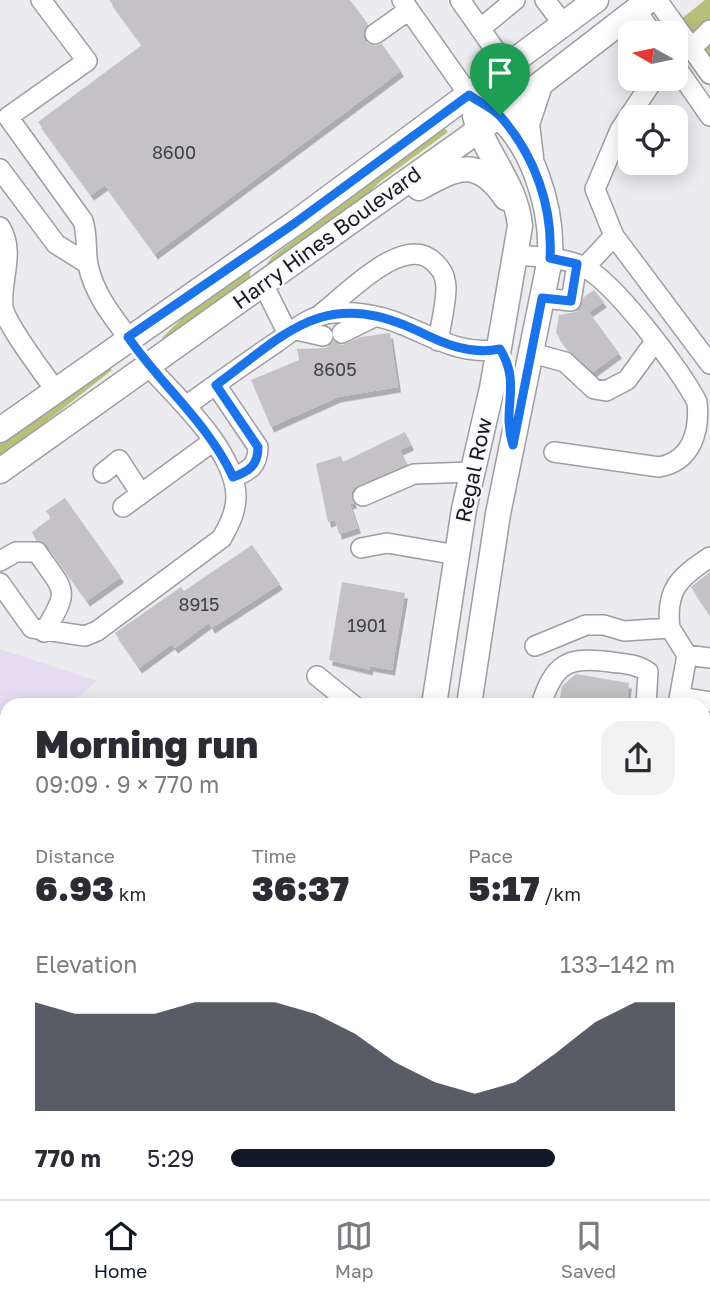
<!DOCTYPE html>
<html lang="en">
<head>
<meta charset="utf-8">
<style>
  :root { --surface:#fff; --page:#f2f2f3; --text:#2b2b33; --muted:#7c7c81; --line:#e1e1e2; --accent:#111827 }
  body { margin:0; font-family:"Golos Text",sans-serif; background:var(--page); color:var(--text); height:100vh; display:flex; flex-direction:column; font-size:26px; white-space:nowrap }
  * { box-sizing:border-box; margin:0 }
  p { font-size:23px; color:var(--muted) }
  .icon { flex:none; width:38px; height:38px; fill:none; stroke:currentColor; stroke-width:2; stroke-linecap:round; stroke-linejoin:round }
  .map { position:relative; flex:1; overflow:hidden }
  .sheet { position:absolute; left:0px; top:698px; width:710px; height:502px; display:flex; flex-direction:column; background:var(--surface); border-radius:21px 21px 0 0; box-shadow:0 4px 18px #0003 }
  .sheet>* { flex:none }
  .needle { width:46px; rotate:279deg }
  .controls { position:absolute; left:618px; top:21px; display:grid; gap:14px }
  .controls a { display:grid; place-items:center; width:70px; height:70px; border-radius:14px; background:var(--surface); box-shadow:0 4px 18px #0003; font-size:35px }
  .pin { position:absolute; display:grid; place-items:center; width:60px; height:60px; color:#fff; margin:-72px -30px; border-radius:50% 50% 50% 0; rotate:-45deg; box-shadow:0 0 7px #0007 }
  .pin .icon { rotate:45deg }
  .round { display:grid; place-items:center; flex:none; width:74px; height:74px; border-radius:21px; background:var(--page) }
  .headline { display:flex; align-items:center; justify-content:space-between; height:119px; padding:0 35px }
  h1 { font-size:38px; font-weight:800; line-height:52px }
  .stats { display:grid; grid-template-columns:repeat(3,1fr); gap:10px; height:119px; padding:7px 35px }
  .stats div { display:grid; align-content:center }
  .stats b { font-size:35px; font-weight:800 }
  .stats small { font-size:19px; font-weight:400 }
  .stats p { font-size:19px }
  .chart { height:196px; padding:14px 35px }
  .chart p { display:flex; justify-content:space-between }
  .chart svg { width:100%; height:126px; margin-top:7px; fill:var(--accent); opacity:.7 }
  ul { padding:0 35px; list-style:none; font-size:23px }
  li { display:grid; grid-template-columns:112px 84px 1fr; align-items:center; height:52px }
  li i { height:18px; border-radius:9px; background:var(--accent) }
  .tab-bar { display:flex; justify-content:space-around; align-items:center; height:98px; border-top:2px solid var(--line); background:var(--surface); font-size:19px; color:var(--muted) }
  .tab-bar a { display:grid; justify-items:center; gap:4px }
  .tab-bar .selected { color:var(--accent) }
  .map>svg:first-child { display:block }
</style>
</head>
<body>
<div class="map">
<svg width="710" height="1199" viewBox="0 0 710 1199">
  <defs>
    <filter id="shadow"><feDropShadow dx="3" dy="5.5" stdDeviation="0" flood-color="#0004"/></filter>
  </defs>
  <rect width="100%" height="100%" fill="#ebebf0"/>
  <path fill="#e6ddf2" d="M0 649 97 681 69 705H7V714H0Z
    M430 1194H625V1199H429Z"/>
  <path fill="#b7bf7b" d="M705 0H710V87L670 28Z
    M443 126 448 132 381 181 350 210 269 268 267 264 272 257Z
    M251 267 249 281 165 342 162 338 188 312Z
    M108 366 112 370 0 458V444Z"/>
  <g fill="none" stroke-linecap="round" stroke-linejoin="round">
    <path stroke="#5ca6b4" stroke-width="4.5" d="M704 892 710 886
      M641 1194V1199"/>
  </g>
  <path fill="#c5c2c6" filter="url(#shadow)" d="M109 0H350L368 24 363 34 365 42 375 46 382 44 401 71 155 254 105 185 91 195 38 122 142 45Z
    M594 290 604 302 589 312 619 353 593 372 568 350 556 333 559 315 576 312 584 297Z
    M390 333 398 387 338 397 271 427 251 380 299 360 297 349 326 348 334 341 342 345 361 337Z
    M405 432 411 445 400 450 407 464 354 488 351 494 354 503 350 504 358 528 339 534 335 520 328 522 316 464 341 456 343 462Z
    M65 498 121 577 87 601 47 545 36 540 32 532 51 518 46 511Z
    M252 545 280 584 212 628 209 623 175 648 172 644 139 668 115 633 181 587 184 591Z
    M710 572V615L691 587Z
    M342 582 405 593 392 670 370 666V670L329 660Z
    M576 674 629 683 626 705H559L562 686Z"/>
  <g fill="none" stroke-linecap="round" stroke-linejoin="round">
    <defs>
      <path id="minor" d="M41 0 87 61 8 117 83 221C88 236 85 250 88 265 94 293 111 315 128 337
        M402 0 469 95
        M460 0 507 67
        M545 0 564 25
        M657 0 710 74
        M636 10 652 33
        M481 28 515 0
        M375 34 409 10
        M692 48 710 30
        M676 67 710 116
        M0 169 56 244 88 264
        M0 227C16 252 0 280 3 307 6 325 43 372 55 390
        M614 236 595 189 620 130 654 79
        M517 255C538 257 562 257 582 266 613 280 681 370 697 402 700 431 692 461 659 467L554 452
        M585 267 614 236 710 364
        M263 284 287 332
        M542 298 571 301 577 264
        M321 314C346 295 405 231 435 263 443 271 445 276 446 287 446 304 441 324 438 341
        M292 329 323 336
        M342 333 374 317
        M532 353 565 362 594 389 606 391 627 380 654 343
        M216 385 258 447C258 465 250 471 233 477
        M186 406C215 385 244 364 274 344 289 334 301 322 319 316 342 308 381 315 403 325 435 338 464 356 500 349
        M103 473 119 460 141 494
        M363 496 414 474 472 472
        M123 507 212 442
        M361 548 387 543 457 555
        M0 561 16 552H37C65 593 71 588 44 632
        M0 583 32 628 85 636 97 631 222 538C229 525 236 512 236 497 236 452 178 398 148 366
        M670 628C665 589 680 577 710 557
        M535 646 586 625H604L624 631 670 628 687 655 678 705
        M687 655 710 658
        M317 676 353 705
        M680 697 710 702
        M541 705C554 663 568 656 611 662 625 664 637 664 648 672L646 705
        M704 743 710 744
        M704 795 710 796
        M0 820 7 827
        M0 918 7 901
        M704 947 710 941
        M704 1011 710 997
        M704 1026 710 1030
        M704 1075 710 1079
        M704 1132 710 1133
        M0 1142 7 1144
        M602 1194V1199
        M673 1194V1199
        M455 1199 456 1194"/>
      <path id="major" d="M531 157 527 124 540 85
        M419 188C457 167 477 156 506 198
        M0 430 295 223 596 0
        M0 471 500 115 649 0
        M434 705 464 509 492 388 520 226C516 183 485 155 475 116
        M469 705 498 514 550 259C553 207 532 137 487 107
        M359 1199 360 1194
        M393 1199V1194"/>
    </defs>
    <use href="#minor" stroke="#9d9da2" stroke-width="22"/>
    <use href="#major" stroke="#9d9da2" stroke-width="27"/>
    <use href="#minor" stroke="#fff" stroke-width="19"/>
    <use href="#major" stroke="#fff" stroke-width="24"/>
  </g>
  <g fill="none" stroke-linecap="round" stroke-linejoin="round">
    <defs>
      <path id="route" d="M469 95C479 102 493 108 501 117 535 156 553 207 550 258L577 264 571 301 542 298 513 445C501 408 522 385 500 349 470 355 444 344 418 331 324 287 288 332 216 385L258 447C258 465 250 471 233 477 208 423 161 385 128 337L295 223Z"/>
    </defs>
    <use href="#route" stroke="#fff" stroke-width="14"/>
    <use href="#route" stroke="#1a73e8" stroke-width="9"/>
  </g>
  <g text-anchor="middle" stroke-width="5" stroke-linejoin="round" paint-order="stroke">
    <g font-size="18" fill="#424244">
      <text x="174" y="159">8600</text>
      <text x="335" y="376">8605</text>
      <text x="199" y="611">8915</text>
      <text x="367" y="632">1901</text>
    </g>
    <g font-size="21" fill="#171819" stroke="#f8f8fd">
      <text transform="translate(327 238) rotate(-36)" y="7">Harry Hines Boulevard</text>
      <text transform="translate(474 470) rotate(-78)" y="7">Regal Row</text>
    </g>
  </g>
</svg>
<div class="controls">
<a><svg class="needle" viewBox="-14 -14 28 28"><path d="M0-13l5 13h-10z" fill="#e53935"/><path d="M0 13l5-13h-10z" fill="#7c7c81"/></svg></a>
<a><svg class="icon" aria-label="locate" viewBox="0 0 24 24"><circle cx="12" cy="12" r="6"/><path d="M12 2v4M12 18v4M2 12h4M18 12h4"/></svg></a>
</div>
<div class="pin" style="left:500px;top:115px;background:#1e9e55"><svg class="icon" aria-label="arrive" viewBox="0 0 24 24"><path d="M6 21V4h12l-3 4 3 4H6"/></svg></div>
<section class="sheet">
<div class="headline"><div><h1>Morning run</h1><p>09:09 · 9 × 770 m</p></div><a class="round"><svg class="icon" aria-label="share" viewBox="0 0 24 24"><path d="M12 15V3M7 8l5-5 5 5M5 13v7h14v-7"/></svg></a></div>
<div class="stats">
<div><p>Distance</p><b>6.93<small> km</small></b></div>
<div><p>Time</p><b>36:37</b></div>
<div><p>Pace</p><b>5:17<small> /km</small></b></div>
</div>
<div class="chart"><p><span>Elevation</span>133–142 m</p>
<svg viewBox="0 0 160 44" preserveAspectRatio="none"><path d="M0 44V6L10 10L20 10L30 10L40 6L50 6L60 6L70 10L80 17L90 27L100 34L110 38L120 34L130 24L140 13L150 6L160 6V44z"/></svg>
</div>
<ul>
<li><b>770 m</b>5:29<i style="width:73%"></i></li>
</ul>
</section>
</div>
<nav class="tab-bar">
<a class="selected"><svg class="icon" aria-label="home" viewBox="0 0 24 24"><path d="M3 11l9-7 9 7M6 9v11h12V9"/></svg>Home</a>
<a><svg class="icon" aria-label="map" viewBox="0 0 24 24"><path d="M3 6l6-2 6 2 6-2v14l-6 2-6-2-6 2zM9 4v14M15 6v14"/></svg>Map</a>
<a><svg class="icon" aria-label="saved" viewBox="0 0 24 24"><path d="M7 4h10v16l-5-4-5 4z"/></svg>Saved</a>
</nav>
</body>
</html>
